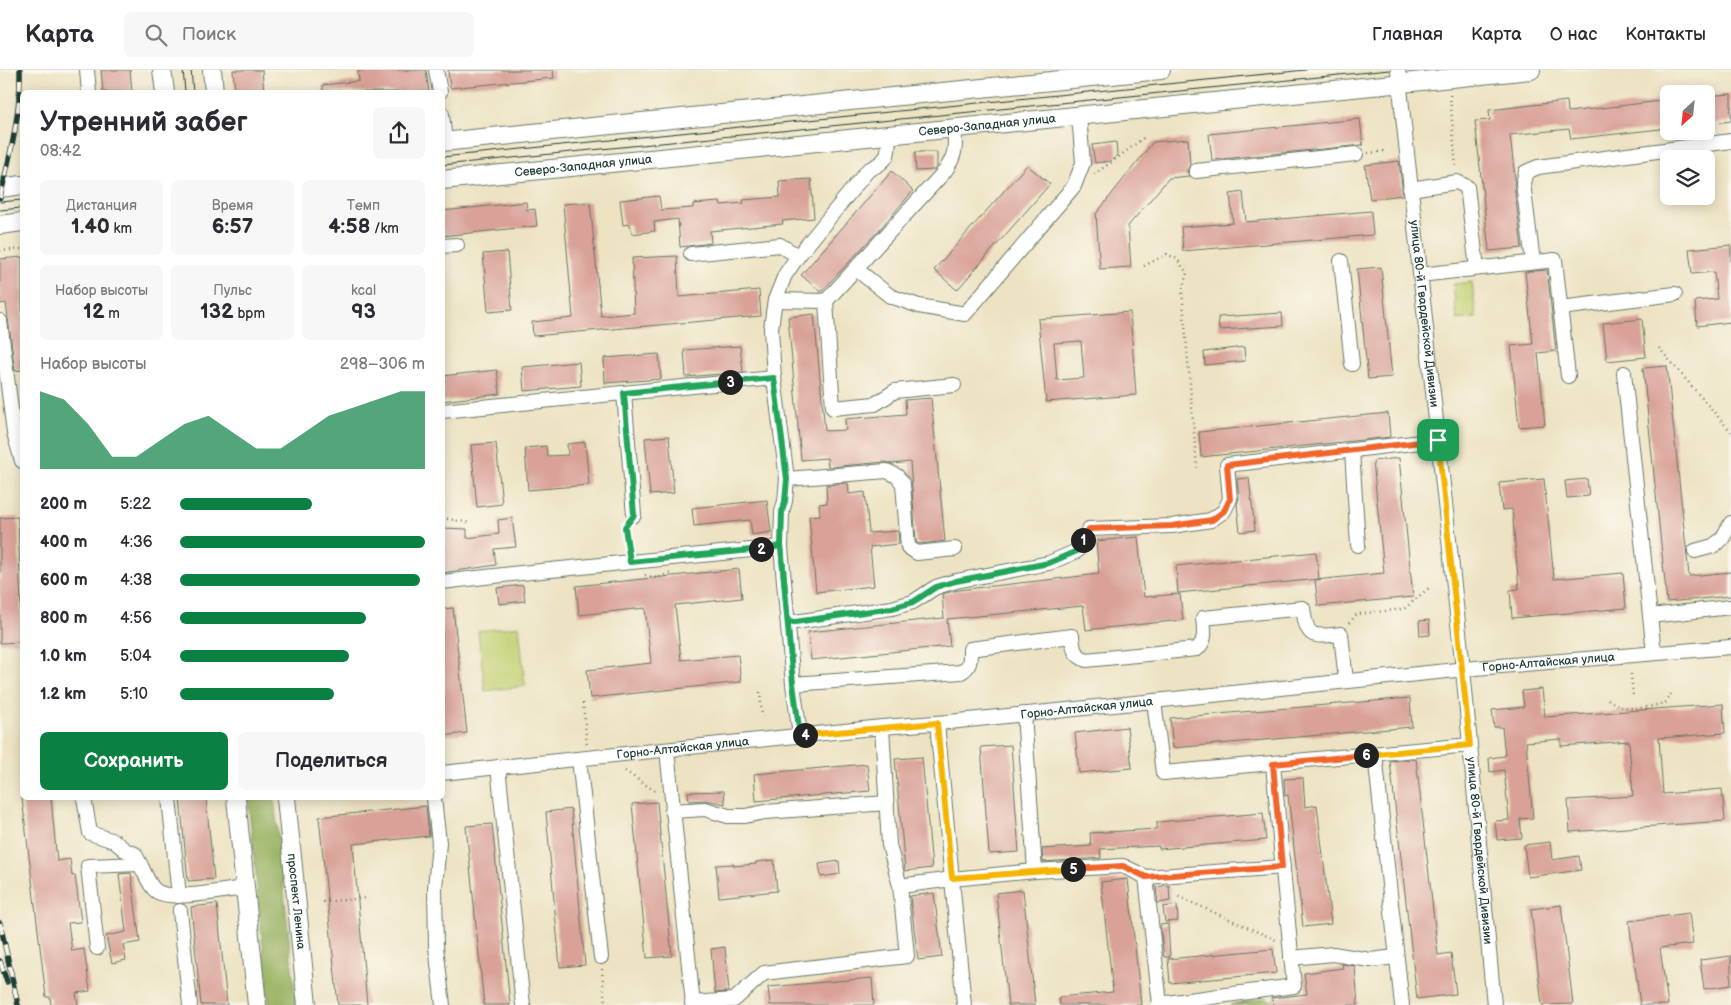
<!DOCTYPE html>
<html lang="ru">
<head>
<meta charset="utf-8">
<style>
  :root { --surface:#fff; --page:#f7f7f7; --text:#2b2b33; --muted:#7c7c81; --line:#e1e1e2; --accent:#0b8043 }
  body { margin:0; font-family:"Balsamiq Sans",sans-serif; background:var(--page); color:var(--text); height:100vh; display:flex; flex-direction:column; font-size:19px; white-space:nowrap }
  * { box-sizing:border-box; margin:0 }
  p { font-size:16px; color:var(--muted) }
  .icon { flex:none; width:28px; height:28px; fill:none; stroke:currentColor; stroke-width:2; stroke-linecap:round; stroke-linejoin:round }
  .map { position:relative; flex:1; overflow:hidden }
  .sheet { position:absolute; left:20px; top:20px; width:425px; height:710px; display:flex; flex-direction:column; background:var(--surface); border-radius:8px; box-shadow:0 2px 12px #0003 }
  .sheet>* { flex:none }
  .needle { width:32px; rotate:207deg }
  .fabs { position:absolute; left:1660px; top:15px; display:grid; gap:10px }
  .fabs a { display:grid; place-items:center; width:55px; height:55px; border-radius:8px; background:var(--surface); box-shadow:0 2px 12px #0003; font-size:25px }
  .pin { position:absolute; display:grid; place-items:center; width:42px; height:42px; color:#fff; margin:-21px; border-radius:10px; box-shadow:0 2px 8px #0006 }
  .km { position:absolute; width:25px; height:25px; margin:-12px; border-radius:50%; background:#222; color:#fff; font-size:14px; line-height:25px; text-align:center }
  .round { display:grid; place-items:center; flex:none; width:52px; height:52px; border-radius:8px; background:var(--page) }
  .headline { display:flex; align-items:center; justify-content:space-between; height:85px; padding:0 20px }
  h1 { font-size:28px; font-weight:700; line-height:38px }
  .metrics { display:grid; grid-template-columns:repeat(3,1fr); gap:8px; height:85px; padding:5px 20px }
  .metrics div { display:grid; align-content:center; border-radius:8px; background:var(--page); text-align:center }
  .metrics b { font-size:21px; font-weight:700 }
  .metrics small { font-size:14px; font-weight:400 }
  .metrics p { font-size:14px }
  .chart { height:140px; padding:10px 20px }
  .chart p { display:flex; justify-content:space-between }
  .chart svg { width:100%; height:90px; margin-top:5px; fill:var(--accent); opacity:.7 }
  .primary-button { display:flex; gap:10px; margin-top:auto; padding:10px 20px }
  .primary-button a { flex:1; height:58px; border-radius:8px; background:var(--accent); color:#fff; font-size:20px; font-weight:700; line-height:58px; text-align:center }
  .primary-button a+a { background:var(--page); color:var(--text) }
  ul { padding:0 20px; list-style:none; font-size:16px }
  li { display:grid; grid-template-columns:80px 60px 1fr; align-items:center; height:38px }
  li i { height:12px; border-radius:6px; background:var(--accent) }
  header { display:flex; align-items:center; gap:30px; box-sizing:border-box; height:70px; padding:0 25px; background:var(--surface); border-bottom:1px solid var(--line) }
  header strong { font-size:24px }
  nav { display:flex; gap:28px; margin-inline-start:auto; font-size:18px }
  .search { width:350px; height:45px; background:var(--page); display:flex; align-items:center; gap:12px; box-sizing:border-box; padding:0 18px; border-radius:8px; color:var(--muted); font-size:19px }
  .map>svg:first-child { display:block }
</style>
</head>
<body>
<header>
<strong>Карта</strong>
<div class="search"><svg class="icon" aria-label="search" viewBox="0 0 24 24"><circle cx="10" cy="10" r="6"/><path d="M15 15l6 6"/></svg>Поиск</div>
<nav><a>Главная</a><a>Карта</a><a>О нас</a><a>Контакты</a></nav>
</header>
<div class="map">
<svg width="1731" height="935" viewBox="0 0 1731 935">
  <rect width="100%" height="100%" fill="#fbf7ec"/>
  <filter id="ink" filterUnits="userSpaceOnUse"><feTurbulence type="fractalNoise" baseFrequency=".02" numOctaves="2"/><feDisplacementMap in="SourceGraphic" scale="10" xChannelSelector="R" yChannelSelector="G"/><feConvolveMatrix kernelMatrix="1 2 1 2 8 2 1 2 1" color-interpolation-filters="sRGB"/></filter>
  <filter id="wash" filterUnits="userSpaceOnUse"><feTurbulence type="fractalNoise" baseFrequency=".0096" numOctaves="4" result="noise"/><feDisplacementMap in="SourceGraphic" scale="20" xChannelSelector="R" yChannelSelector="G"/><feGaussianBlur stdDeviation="1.12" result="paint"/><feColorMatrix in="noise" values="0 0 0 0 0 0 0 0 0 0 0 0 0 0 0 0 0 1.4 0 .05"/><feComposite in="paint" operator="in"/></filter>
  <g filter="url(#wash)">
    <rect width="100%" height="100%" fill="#ede3c3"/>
    <path fill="#c3d072" stroke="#718653" d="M1472 212 1476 248 1457 250 1453 214Z
      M519 556 525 616 485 621 478 561Z"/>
    <path fill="#9ab264" stroke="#5c784c" d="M248 728H274L296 935H269Z
      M1266 928 1279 935H1230Z"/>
    <g id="blocks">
      <path fill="#d9a197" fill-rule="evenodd" d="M101 0H130L132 22H103Z
        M233 0H262L264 22H235Z
        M371 0H426L429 22H323V15L359 11 358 1Z
        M448 0H553L554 8 450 18Z
        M1731 24V51L1706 54V26Z
        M1669 30V58L1571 69 1569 59 1510 65 1515 108 1514 114 1522 178 1489 181 1475 51 1490 50 1489 40 1567 31 1568 42Z
        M1360 49 1363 75 1212 90 1209 64Z
        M1188 69 1190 95 1187 101 1189 106 1169 108 1128 156 1131 197 1100 199 1096 144 1153 72Z
        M1116 72 1117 85 1111 91 1095 93 1092 75Z
        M915 82H937V96L934 100 916 101Z
        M1399 91 1403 125 1370 129 1365 95Z
        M1027 95 1050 114 957 220 934 200Z
        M892 101 913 121 878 161 821 222 801 205Z
        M811 109 814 148 782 151 783 154 710 161 711 173 680 177 678 149 654 152 655 161 632 164 630 154 623 155 620 130 659 126 661 140 693 138V134L720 132 721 135 744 133 743 130 780 127 779 111Z
        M1243 122 1246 152 1371 141 1373 165 1183 181 1181 157 1233 153 1230 124Z
        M526 132 527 140 535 139 537 156 442 166V141Z
        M590 132 601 246 634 243 632 188 677 186 679 227 759 220 761 246 533 266 532 252 573 248 563 134Z
        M1731 175V252L1697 256 1695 231 1717 229 1714 202 1692 204 1689 179Z
        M507 182 512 240 488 242 483 184Z
        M22 187V300L15 301 6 233 0 234V189Z
        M1381 197 1392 307 1368 309 1357 199Z
        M1547 200 1556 281 1538 283 1545 355 1519 357 1511 276 1533 274 1525 202Z
        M1130 242 1136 325 1046 332 1038 249ZM1081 271 1084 308 1057 310 1054 273Z
        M1282 243 1283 256 1219 260 1218 247Z
        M814 244 825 361 846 360 845 349 906 344 905 330 931 328 945 471 919 474 916 472 910 392 892 394 886 392 828 397 827 388 801 390 788 247Z
        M1642 249 1646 287 1607 291 1603 253Z
        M740 276 743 302 686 307 684 280Z
        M1244 277 1245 291 1205 295 1204 282Z
        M659 284 661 309 605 313 604 288Z
        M579 292 581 316 524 321 522 297Z
        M1667 296 1689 506 1731 502V526L1667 532 1643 298Z
        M497 300 500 324 442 331V306Z
        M1388 343 1390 367 1201 387 1199 362Z
        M669 366 674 423 650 425 645 368Z
        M585 372 589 415 528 420 525 378 546 376 547 386 568 385 567 374Z
        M496 373 502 434 477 437 471 375Z
        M1399 388 1413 527 1318 536 1315 510 1384 503 1373 391Z
        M1249 408 1255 460 1240 462 1237 434 1239 428 1237 409Z
        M1544 409 1554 509 1623 503 1626 538 1512 548 1510 520 1519 519 1512 439 1502 440 1499 413Z
        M1587 409 1589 426 1567 428 1565 411Z
        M848 413 849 424 865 422 869 463 898 461 899 474 870 477 874 516 816 522 809 446 820 445 819 434 827 433 826 415Z
        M767 430 771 462 752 465 750 450 694 456 692 438Z
        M18 447 22 572 0 573V448Z
        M512 448 516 477 494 479 496 495 442 503V458L467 459V468L499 464 498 450Z
        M1138 467 1144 527 1180 524 1183 550 1086 560 1083 536 947 549 950 576 811 590 808 562 944 548 942 524 958 520 1099 504 1096 471Z
        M1316 482 1319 509 1178 523 1176 496Z
        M739 499 742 528 675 535 681 590 738 585 741 612 590 628 587 600 651 593 645 538 579 545 576 516Z
        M523 515 525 531 499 534 497 518Z
        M453 538 467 663 442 666V539Z
        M1429 550 1430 565 1420 566 1419 551Z
        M1542 619 1545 647 1723 634 1725 663 1659 668 1663 724 1722 719 1725 751 1570 762 1568 730 1633 726 1629 671 1561 676V669L1526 672 1533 748 1520 749 1522 768 1497 770 1495 751 1509 750 1504 700 1490 702 1489 688 1505 686 1502 657H1494L1492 640 1524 637 1522 621Z
        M1410 628 1412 657 1173 678 1170 648Z
        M1127 657 1132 698 1079 703 1075 663Z
        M1011 675 1019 782 989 784 981 677Z
        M922 687 932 798 905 801 895 689Z
        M1416 689 1438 885 1451 883 1456 924 1417 929 1390 691Z
        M867 694 870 721 756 731 754 704Z
        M1303 708 1305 737 1317 735 1331 854 1303 857 1288 725 1285 726 1284 709Z
        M724 721 725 734 705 730 689 731 688 722Z
        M22 728H51L57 791 70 789 72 806 75 805 81 852 68 853 72 881 84 879 90 921 76 923 78 935H51L50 927H46Z
        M180 728H206L214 809 188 811Z
        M657 732 672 886 647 888 632 734Z
        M426 736 429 766 353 774 367 935H338L319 747Z
        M571 739 585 895 560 897 546 742Z
        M1263 743 1266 770 1159 779V776L1100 779 1101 788 1043 792 1042 779 1091 776 1090 763 1157 759V752Z
        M492 754 510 935H484L466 756Z
        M1550 772 1552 790 1579 786 1581 800 1528 807 1524 775Z
        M774 790 777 821 719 827 716 795 734 794V796L756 794V792Z
        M839 791 840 804 821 807 819 794Z
        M131 803 140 872 123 875 126 890 112 893 106 866 126 862 119 804Z
        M1128 809 1141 935H1060L1059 927 1113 922 1101 812Z
        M1169 815 1170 831 1158 833 1156 817Z
        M1023 820 1035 935H1008L996 823Z
        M934 823 942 887 918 890 910 826Z
        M217 834 227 935H201L191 837Z
        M1177 835 1178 851 1165 852 1163 837Z
        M1561 835 1573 934 1542 935 1531 839Z
        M1689 843 1693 874 1660 878 1668 935H1640L1629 851Z
        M1168 854 1170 887H1164L1160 855Z
        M725 877 729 922 715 923 711 879Z
        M1273 879 1276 903 1170 913 1168 889Z
        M1731 886V915L1704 919 1700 890Z
        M1342 894 1355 896 1358 935H1273L1272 928 1307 924 1304 903 1343 898Z
        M872 908 874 935H770L768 917Z"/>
    </g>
  </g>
  <g filter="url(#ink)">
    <use href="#blocks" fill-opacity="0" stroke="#677766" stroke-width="1"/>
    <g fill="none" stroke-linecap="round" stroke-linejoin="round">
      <defs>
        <g id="minor">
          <path d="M87 0 89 22"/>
          <path d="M436 0 440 22"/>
          <path id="s1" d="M1398 0 1463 599 1494 935"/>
          <path d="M442 44 445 72"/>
          <path d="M1196 101 1356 84"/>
          <path d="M1410 119 1457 112 1467 117 1477 198"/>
          <path d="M442 176 457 175"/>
          <path d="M691 184 780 175 798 186"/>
          <path d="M1341 191 1352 294"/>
          <path d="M1533 192 1523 113 1526 102 1538 97 1731 71"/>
          <path d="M856 199 890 226 919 236 965 244 1074 116 1083 93 1079 46"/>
          <path d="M1420 205 1555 190 1568 306"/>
          <path d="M775 230 826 231 833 338 875 334 895 321 954 315"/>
          <path d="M826 231 945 101C956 85 956 77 954 58"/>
          <path d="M1560 238 1675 224"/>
          <path d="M0 251 14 363 22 391"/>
          <path d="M1624 303 1654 583"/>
          <path d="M624 323 634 445"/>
          <path d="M442 341 774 308"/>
          <path d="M1352 381 1358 475"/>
          <path d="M787 409 887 401 897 406 903 414 908 477 917 483 955 479"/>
          <path d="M1695 481 1713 476 1722 469 1731 453"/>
          <path d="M442 512 521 503 781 477"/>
          <path d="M1650 546 1731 537"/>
          <path d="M788 553 892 538 913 532 936 517 956 511 1049 493 1077 481 1089 459 1172 456 1211 450 1224 441 1230 429 1227 395 1438 370"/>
          <path d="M793 614 961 602C971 597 970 589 970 579L1072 566C1074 580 1073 584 1086 590L1197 579C1207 570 1204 560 1203 548L1303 538C1307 569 1312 567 1341 564L1346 611"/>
          <path d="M1154 631 1163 703 1470 675"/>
          <path d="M1024 644 1035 801"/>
          <path d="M937 653 964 935"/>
          <path d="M800 665 793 614 781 477 782 442 785 431 787 409 774 308 771 259 773 243 775 230 785 205 798 186 868 100C888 91 890 85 888 65"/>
          <path d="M667 680 693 935"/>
          <path d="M1375 684 1402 935"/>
          <path d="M579 689 601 887"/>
          <path d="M498 697 523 935"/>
          <path id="s2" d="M442 703 882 657 949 652 1476 598 1731 577"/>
          <path d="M84 728 90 763 114 771 125 780 135 784 140 794"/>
          <path d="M169 728 179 826"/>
          <path d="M434 728 439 773 435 818 436 877 443 935"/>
          <path d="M672 741 705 739 728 746H745L765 742 887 733"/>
          <path d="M1146 807 1160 935"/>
          <path d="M900 816 952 809 1035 801 1123 796 1146 807 1283 797"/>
          <path d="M180 841 190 935"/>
          <path d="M97 878 88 796 140 794C144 801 149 816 156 821 172 832 225 820 245 818"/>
          <path d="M1291 888 1333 884 1370 890 1396 887"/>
          <path d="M692 933 734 930 764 903 907 886 900 816 889 775 882 657"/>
          <path d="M1159 934 1294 916 1273 694"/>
        </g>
        <g id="major">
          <path d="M162 0 165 22"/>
          <path d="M212 0 214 22"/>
          <path d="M442 72 1161 0"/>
          <path id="s3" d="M442 110 1531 0"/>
          <path d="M0 118 22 115"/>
          <path d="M0 155 22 152"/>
          <path d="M236 728 257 935"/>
          <path id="s4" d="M286 728 307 935"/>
        </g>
      </defs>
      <use href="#minor" stroke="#677766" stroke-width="16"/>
      <use href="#major" stroke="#677766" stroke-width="20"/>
      <path stroke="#677766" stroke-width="2.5" stroke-dasharray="1 4" stroke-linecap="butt" d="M1450 25 1456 98
        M1368 83 1385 81
        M1094 104 1112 92 1146 66
        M0 181 22 179
        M1144 196 1167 184 1177 189 1187 203 1182 220 1197 398
        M1659 278 1731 362
        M442 448 471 453
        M626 456 628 480
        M645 505 657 508 673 502
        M1349 553 1357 544 1404 539 1430 517
        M1631 604 1633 627
        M760 622 762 647
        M1608 629C1626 644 1647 638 1667 632L1671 624
        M583 633 587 675
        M625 701 658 723
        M1174 819 1175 825 1276 870
        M323 832 366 828
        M602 899 605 935"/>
      <use href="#minor" stroke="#fff" stroke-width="14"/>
      <use href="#major" stroke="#fff" stroke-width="18"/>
      <path stroke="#1f3d34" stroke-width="1" d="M183 0 185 22
        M191 0 193 22
        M442 87 1306 0
        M442 95 1389 0
        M0 132 22 130
        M0 140 22 138"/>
      <defs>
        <path id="rail" d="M0 128C10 86 21 43 20 0
          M0 853 18 935
          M0 891 7 912"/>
      </defs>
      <use href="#rail" stroke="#1f3d34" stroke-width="5.5"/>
      <use href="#rail" stroke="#fbf7ec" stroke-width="4" stroke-dasharray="11" stroke-linecap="butt"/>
    </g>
  </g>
  <g fill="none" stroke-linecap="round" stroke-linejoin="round" filter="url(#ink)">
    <defs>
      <path id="split-1" d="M1083 470 1089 459 1172 456 1212 450 1224 441 1230 429 1227 395 1438 370"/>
      <path id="split-2" d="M761 479 781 476 788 553 892 538 913 532 936 517 956 511 1049 493 1077 481 1083 470"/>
      <path id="split-3" d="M730 312 624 323 634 445 625 457 630 492 761 479"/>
      <path id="split-4" d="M730 312 774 308 787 409 785 431 782 442 781 476 793 614 800 665H805"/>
      <path id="split-5" d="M805 665 937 653 952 808 1073 799"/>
      <path id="split-6" d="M1073 799 1123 796 1146 807 1282 797 1273 694 1366 685"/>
      <path id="split-7" d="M1366 685 1470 675 1438 370"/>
    </defs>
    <use href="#split-1" stroke="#fff" stroke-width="10"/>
    <use href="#split-2" stroke="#fff" stroke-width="10"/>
    <use href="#split-3" stroke="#fff" stroke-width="10"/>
    <use href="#split-4" stroke="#fff" stroke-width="10"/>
    <use href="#split-5" stroke="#fff" stroke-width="10"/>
    <use href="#split-6" stroke="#fff" stroke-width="10"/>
    <use href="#split-7" stroke="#fff" stroke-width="10"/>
    <use href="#split-1" stroke="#f0652b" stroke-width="6"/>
    <use href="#split-2" stroke="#22a559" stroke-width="6"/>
    <use href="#split-3" stroke="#22a559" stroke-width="6"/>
    <use href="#split-4" stroke="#22a559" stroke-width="6"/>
    <use href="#split-5" stroke="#f5b400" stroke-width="6"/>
    <use href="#split-6" stroke="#f0652b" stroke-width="6"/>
    <use href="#split-7" stroke="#f5b400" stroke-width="6"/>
  </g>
  <g text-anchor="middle" stroke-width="4" stroke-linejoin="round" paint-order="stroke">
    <g font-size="12" fill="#1f3d34" stroke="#fbf7ec">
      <text dy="4" stroke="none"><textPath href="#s3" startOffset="548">Северо-Западная улица</textPath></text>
      <text dy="4" stroke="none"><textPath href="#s3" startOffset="142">Северо-Западная улица</textPath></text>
      <text dy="4" stroke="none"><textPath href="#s1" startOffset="245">улица 80-й Гвардейской Дивизии</textPath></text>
      <text dy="4" stroke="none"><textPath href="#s2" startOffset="1112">Горно-Алтайская улица</textPath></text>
      <text dy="4" stroke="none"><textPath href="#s2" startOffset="648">Горно-Алтайская улица</textPath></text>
      <text dy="4" stroke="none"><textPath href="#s2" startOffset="242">Горно-Алтайская улица</textPath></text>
      <text dy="4" stroke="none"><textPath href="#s1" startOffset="785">улица 80-й Гвардейской Дивизии</textPath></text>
      <text dy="4" stroke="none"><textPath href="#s4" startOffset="104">проспект Ленина</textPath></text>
    </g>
  </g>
</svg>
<div class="fabs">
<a><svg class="needle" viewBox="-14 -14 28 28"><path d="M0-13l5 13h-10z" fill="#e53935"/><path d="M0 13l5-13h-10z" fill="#7c7c81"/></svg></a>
<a><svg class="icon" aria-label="layers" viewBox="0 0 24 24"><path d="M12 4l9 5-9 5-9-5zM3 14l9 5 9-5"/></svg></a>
</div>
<div class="pin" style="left:1438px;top:370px;background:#1e9e55"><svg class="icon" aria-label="arrive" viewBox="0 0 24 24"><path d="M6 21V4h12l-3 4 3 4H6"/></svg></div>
<b class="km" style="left:1083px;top:470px">1</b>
<b class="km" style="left:761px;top:479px">2</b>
<b class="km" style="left:730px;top:312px">3</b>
<b class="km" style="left:805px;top:665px">4</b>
<b class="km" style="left:1073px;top:799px">5</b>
<b class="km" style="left:1366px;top:685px">6</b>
<section class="sheet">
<div class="headline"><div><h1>Утренний забег</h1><p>08:42</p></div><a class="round"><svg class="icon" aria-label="share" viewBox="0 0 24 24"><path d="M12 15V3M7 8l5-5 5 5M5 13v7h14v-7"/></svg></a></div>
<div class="metrics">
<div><p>Дистанция</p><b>1.40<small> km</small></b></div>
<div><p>Время</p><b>6:57</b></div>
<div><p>Темп</p><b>4:58<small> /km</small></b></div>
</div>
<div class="metrics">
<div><p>Набор высоты</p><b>12<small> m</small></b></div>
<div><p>Пульс</p><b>132<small> bpm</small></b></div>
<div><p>kcal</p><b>93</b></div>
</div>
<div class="chart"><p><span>Набор высоты</span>298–306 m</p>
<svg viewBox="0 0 160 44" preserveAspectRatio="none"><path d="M0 44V6L10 10L20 22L30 38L40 38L50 30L60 22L70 18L80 26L90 34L100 34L110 26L120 18L130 14L140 10L150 6L160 6V44z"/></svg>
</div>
<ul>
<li><b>200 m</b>5:22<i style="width:54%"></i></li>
<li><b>400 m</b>4:36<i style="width:100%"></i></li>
<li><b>600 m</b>4:38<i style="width:98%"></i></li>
<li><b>800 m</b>4:56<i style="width:76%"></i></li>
<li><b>1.0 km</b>5:04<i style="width:69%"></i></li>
<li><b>1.2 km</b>5:10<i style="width:63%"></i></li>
</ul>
<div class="primary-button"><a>Сохранить</a><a>Поделиться</a></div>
</section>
</div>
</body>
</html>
